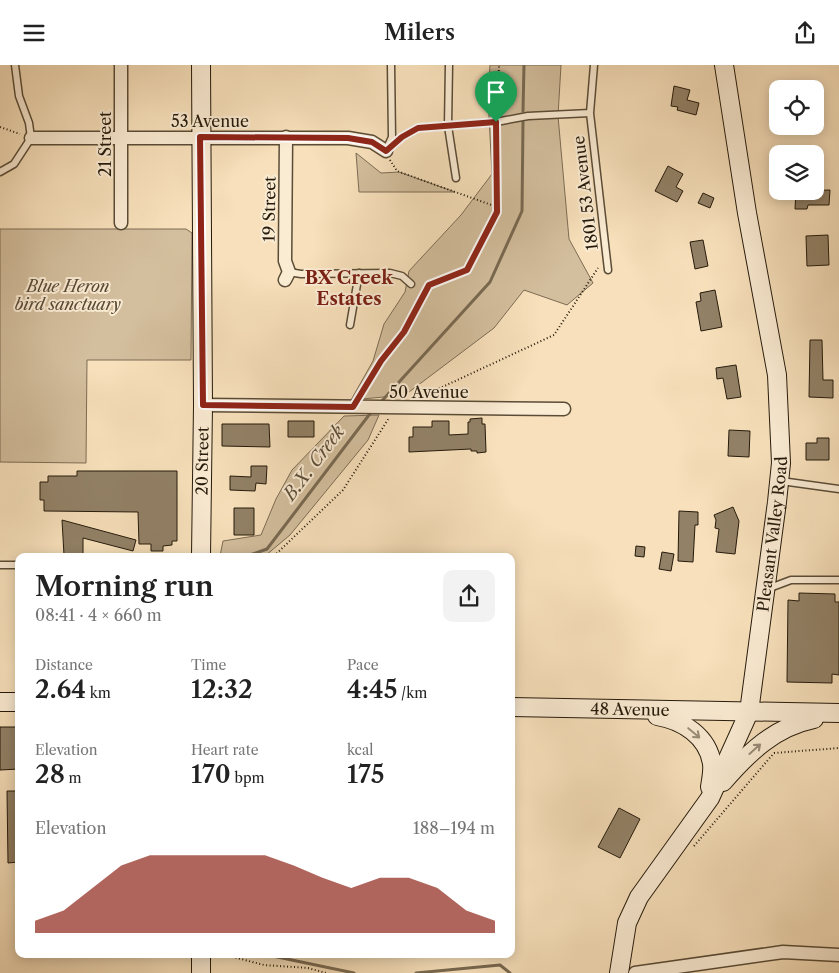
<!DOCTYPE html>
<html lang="en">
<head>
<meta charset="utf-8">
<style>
  :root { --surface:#fff; --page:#f2f2f2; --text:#222; --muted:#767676; --accent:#8f2418 }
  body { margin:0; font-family:"Libre Caslon Text",serif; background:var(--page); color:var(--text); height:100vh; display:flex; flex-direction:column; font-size:19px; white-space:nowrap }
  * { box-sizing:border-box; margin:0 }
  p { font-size:16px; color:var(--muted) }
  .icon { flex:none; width:28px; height:28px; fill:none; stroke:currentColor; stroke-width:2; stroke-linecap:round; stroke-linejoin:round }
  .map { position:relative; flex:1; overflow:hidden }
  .details { position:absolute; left:15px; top:488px; width:500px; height:405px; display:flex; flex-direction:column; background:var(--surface); border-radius:10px; box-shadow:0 2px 12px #0003 }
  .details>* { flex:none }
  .tools { position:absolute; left:769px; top:15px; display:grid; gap:10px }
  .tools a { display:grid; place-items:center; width:55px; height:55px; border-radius:10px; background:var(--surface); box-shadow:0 2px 12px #0003; font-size:25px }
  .pin { position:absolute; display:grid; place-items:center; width:42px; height:42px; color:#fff; margin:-51px -21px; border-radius:50% 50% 50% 0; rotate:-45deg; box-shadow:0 0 5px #0007 }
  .pin .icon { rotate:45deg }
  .round { display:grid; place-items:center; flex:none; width:52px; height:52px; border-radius:10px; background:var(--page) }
  .headline { display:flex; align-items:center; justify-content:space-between; height:85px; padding:0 20px }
  h1 { font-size:28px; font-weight:600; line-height:38px }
  .metrics { display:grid; grid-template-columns:repeat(3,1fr); gap:8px; height:85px; padding:5px 20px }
  .metrics div { display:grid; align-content:center }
  .metrics b { font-size:25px; font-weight:600 }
  .metrics small { font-size:14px; font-weight:400 }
  .metrics p { font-size:14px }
  .chart { height:140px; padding:10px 20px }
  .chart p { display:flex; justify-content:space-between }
  .chart svg { width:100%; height:90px; margin-top:5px; fill:var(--accent); opacity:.7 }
  header { display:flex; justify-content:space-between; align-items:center; height:65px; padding:0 20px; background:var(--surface); font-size:22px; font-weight:600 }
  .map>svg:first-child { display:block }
</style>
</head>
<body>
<header><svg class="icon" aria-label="menu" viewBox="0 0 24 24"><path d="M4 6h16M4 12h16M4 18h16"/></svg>Milers<svg class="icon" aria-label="share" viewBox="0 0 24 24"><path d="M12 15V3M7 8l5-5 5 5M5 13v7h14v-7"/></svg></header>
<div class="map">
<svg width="839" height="908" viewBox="0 0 839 908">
  <rect width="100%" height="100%" fill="#f7e0bb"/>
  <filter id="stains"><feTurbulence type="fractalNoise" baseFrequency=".004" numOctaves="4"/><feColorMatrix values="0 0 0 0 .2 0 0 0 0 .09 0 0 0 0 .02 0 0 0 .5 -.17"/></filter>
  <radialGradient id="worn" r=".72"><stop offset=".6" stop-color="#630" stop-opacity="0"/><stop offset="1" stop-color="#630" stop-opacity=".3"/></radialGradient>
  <path fill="#d3be9d" stroke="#7c6c54" d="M490 0H561L558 51 569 174 593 218 567 240 524 225 494 263 405 330 351 335 373 296 384 259 405 227 409 206 461 150 492 109 488 33Z
    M356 88 381 108 399 107 455 127H359Z
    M0 164H186L192 168 191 295H87L86 398 0 397Z
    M379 350 368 375 290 470 265 491H220L223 476 261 470 276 434 292 405 344 351Z"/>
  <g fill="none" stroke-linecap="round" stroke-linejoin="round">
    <path stroke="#786951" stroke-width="3" d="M523 46 524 0
      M380 338 490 217 522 146 523 57
      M247 491 267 484 372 346
      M263 889 354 908
      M416 908 500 900 510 908"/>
  </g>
  <path fill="#928167" stroke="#251a0b" d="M674 21 690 25 687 35 699 38 696 50 677 45 678 42 671 41Z
    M668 101 683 109 676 122 683 126 677 137 655 126Z
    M830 125 829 140H808L807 144H795L796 126Z
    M703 128 714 133 710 143 698 138Z
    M828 170 829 200 807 201 806 171Z
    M703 175 708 201 695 204 690 177Z
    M715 225 722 262 701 266 696 237 701 236 700 228Z
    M810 275H822L823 315H833V333L809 332Z
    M736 300 741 332 727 334 723 313 717 314 716 303Z
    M482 353V359H485L486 387 477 388V386H471V384L409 387V372H413V362H432V356H449V370L468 369V357H470V354Z
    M288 356H314V372H288Z
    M222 359H269L270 382 222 381Z
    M729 365 750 366 749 392 728 391Z
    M817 373H829V395H806V378H817Z
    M251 401H267L266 419 256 418 255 426 230 425V411L251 412Z
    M77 406H177V476H172V480L163 481V486H151V479H139L138 447 44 446V435H40V417H48V411H77Z
    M733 442 739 456 735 489 716 487 719 464 715 463 716 455 714 450Z
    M234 443H254V470H234Z
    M679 446 698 447V460H695L693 497 678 496Z
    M62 455 136 475 133 486 83 473V490H64Z
    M636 481 645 482 644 492 635 491Z
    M662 487 674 489 671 506 659 504Z
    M799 528 835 529V537H839V610L832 609V618L787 617 788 535 799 536Z
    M0 662H19V704L0 705Z
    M7 726H17L18 797 8 798Z
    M619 743 640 754 620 793 598 782Z"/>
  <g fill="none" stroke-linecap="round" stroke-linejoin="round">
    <defs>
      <path id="lane" d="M449 0 448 61 456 113
        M594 0 590 48 608 205
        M387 83 392 72 391 0
        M386 86 402 72 418 63 496 57 528 51 590 48
        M0 107 14 99 31 73 29 58 19 31 15 0
        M289 207 301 209 390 208 402 211 411 219
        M350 260 359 208
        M781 416 839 424
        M0 500H19
        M767 524 791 515H839"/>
      <path id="street" d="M121 0V158
        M31 73H348L372 77 386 86
        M285 215 289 207 285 196 286 72
        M203 340 564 344
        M635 908 783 887 839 890"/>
      <g id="secondary">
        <path d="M201 0 203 340 201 491"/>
        <path d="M0 637H19"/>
        <path id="s1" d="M511 642 839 648"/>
        <path d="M657 651C682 655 708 671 712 699 713 706 711 715 710 722"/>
        <path d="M723 717C749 687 775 662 814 654"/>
        <path d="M201 889V908"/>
        <path id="s2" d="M619 908 627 858 639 832 710 733 749 647 777 437 781 398 777 310 747 148 724 0"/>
      </g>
    </defs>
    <use href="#lane" stroke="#5a4c37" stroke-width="9"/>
    <use href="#street" stroke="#5a4c37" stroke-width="15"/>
    <use href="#secondary" stroke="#251a0b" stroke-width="20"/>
    <path stroke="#251a0b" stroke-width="2" stroke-dasharray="1 2.5" stroke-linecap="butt" d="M497 48 499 0
      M0 62 20 69
      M390 95 397 106 497 142
      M360 330 381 296 404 267 429 220 467 205 497 147 496 65
      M423 331 554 270 598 203
      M274 491 343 425 389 353
      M774 688 839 683
      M694 781 774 688
      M222 889 264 900 308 903 326 908"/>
    <use href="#lane" stroke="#faebd3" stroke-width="6"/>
    <use href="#street" stroke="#faebd3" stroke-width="12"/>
    <use href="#secondary" stroke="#faebd3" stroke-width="18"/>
  </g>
  <defs><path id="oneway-shaft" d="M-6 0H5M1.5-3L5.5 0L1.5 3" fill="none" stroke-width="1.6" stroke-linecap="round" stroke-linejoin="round" transform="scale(1.25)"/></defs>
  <g stroke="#9a8d79">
    <use href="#oneway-shaft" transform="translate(694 668) rotate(40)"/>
    <use href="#oneway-shaft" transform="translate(755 684) rotate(-42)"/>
  </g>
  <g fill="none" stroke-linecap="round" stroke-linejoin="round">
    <defs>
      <path id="route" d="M496 57 497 147 467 205 429 220 404 267 381 296 353 342 203 340 200 72 348 73 372 77 386 86 402 72 418 63Z"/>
    </defs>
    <use href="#route" stroke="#fff" stroke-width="10"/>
    <use href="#route" stroke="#8f2418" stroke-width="6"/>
  </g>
  <g text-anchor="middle" stroke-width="4" stroke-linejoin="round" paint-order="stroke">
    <g font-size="16" fill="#251a0b" stroke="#faebd3">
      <text x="210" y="62">53 Avenue</text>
      <text transform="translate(105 79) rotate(-90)" y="6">21 Street</text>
      <text transform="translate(585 128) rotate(-97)" y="6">1801 53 Avenue</text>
      <text transform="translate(269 144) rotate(-89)" y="6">19 Street</text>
      <text x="429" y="333">50 Avenue</text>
      <text transform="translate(202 396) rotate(-89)" y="6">20 Street</text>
      <text dy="6" stroke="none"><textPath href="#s2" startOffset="475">Pleasant Valley Road</textPath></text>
      <text dy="6" stroke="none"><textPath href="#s1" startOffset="119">48 Avenue</textPath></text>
    </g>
    <g font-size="16" font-style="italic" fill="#594b37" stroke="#faebd3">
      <text x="68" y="227">Blue Heron<tspan x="68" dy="18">bird sanctuary</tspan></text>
    </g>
    <g font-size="18" font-weight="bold" fill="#7a1f14" stroke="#faebd3">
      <text x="349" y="219">BX Creek<tspan x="349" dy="21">Estates</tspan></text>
    </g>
    <g font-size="18" font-style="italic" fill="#5d4e39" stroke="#faebd3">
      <text transform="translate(314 398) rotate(-53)" y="6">B.X. Creek</text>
    </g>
  </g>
  <rect width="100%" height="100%" filter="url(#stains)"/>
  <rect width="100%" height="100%" fill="url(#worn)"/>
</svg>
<div class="tools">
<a><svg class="icon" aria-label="locate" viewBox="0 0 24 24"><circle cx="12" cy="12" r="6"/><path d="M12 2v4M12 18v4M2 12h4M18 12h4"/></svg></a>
<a><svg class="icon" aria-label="layers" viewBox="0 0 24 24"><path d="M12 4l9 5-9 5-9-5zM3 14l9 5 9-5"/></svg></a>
</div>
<div class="pin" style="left:496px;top:57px;background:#1e9e55"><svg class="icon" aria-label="arrive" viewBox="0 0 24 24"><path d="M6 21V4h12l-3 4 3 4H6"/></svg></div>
<section class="details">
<div class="headline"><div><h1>Morning run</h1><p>08:41 · 4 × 660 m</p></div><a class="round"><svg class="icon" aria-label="share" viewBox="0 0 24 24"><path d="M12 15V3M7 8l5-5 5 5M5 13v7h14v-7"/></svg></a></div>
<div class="metrics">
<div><p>Distance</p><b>2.64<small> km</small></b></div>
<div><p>Time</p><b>12:32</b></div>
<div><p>Pace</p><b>4:45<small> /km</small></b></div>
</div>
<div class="metrics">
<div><p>Elevation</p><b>28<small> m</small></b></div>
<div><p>Heart rate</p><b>170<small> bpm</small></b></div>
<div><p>kcal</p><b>175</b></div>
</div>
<div class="chart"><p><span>Elevation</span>188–194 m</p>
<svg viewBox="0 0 160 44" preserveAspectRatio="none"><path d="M0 44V38L10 33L20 22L30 11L40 6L50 6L60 6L70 6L80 6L90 11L100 17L110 22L120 17L130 17L140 22L150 33L160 38V44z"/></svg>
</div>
</section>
</div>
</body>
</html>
